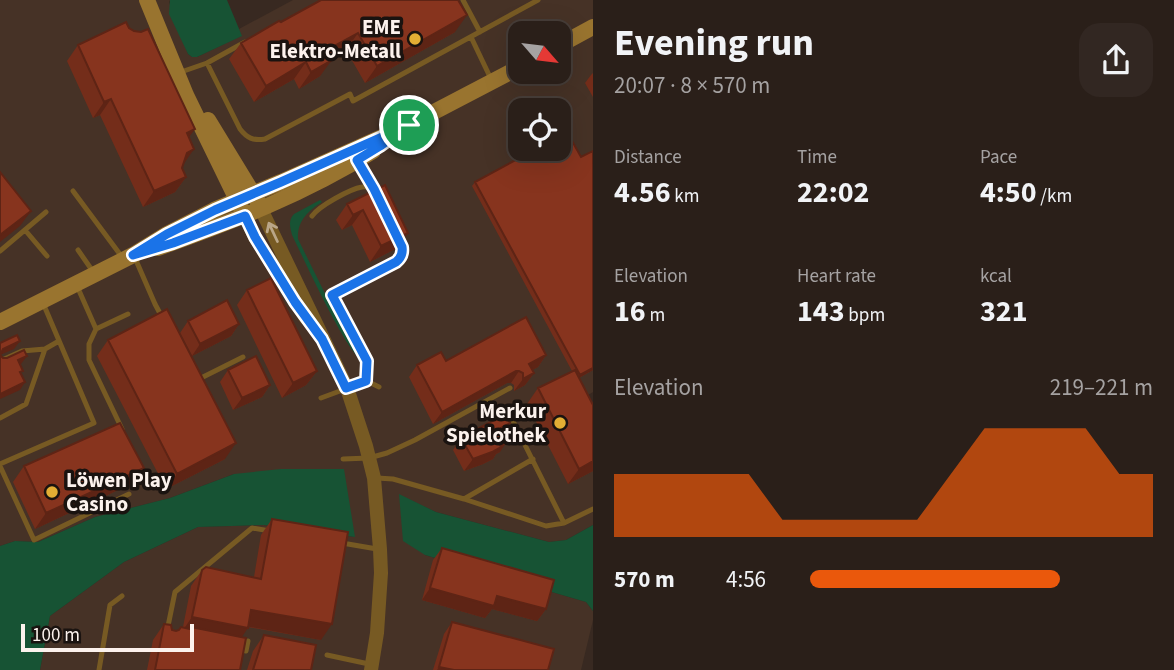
<!DOCTYPE html>
<html lang="en">
<head>
<meta charset="utf-8">
<style>
  :root { --surface:#2a1f19; --page:#322722; --text:#f1f3f6; --muted:#a5a2a2; --line:#463d38; --accent:#ea580c }
  body { margin:0; font-family:"Source Sans 3",sans-serif; background:var(--page); color:var(--text); height:100vh; display:flex; flex-direction:column; font-size:26px; white-space:nowrap }
  * { box-sizing:border-box; margin:0 }
  p { font-size:23px; color:var(--muted) }
  .icon { flex:none; width:38px; height:38px; fill:none; stroke:currentColor; stroke-width:2; stroke-linecap:round; stroke-linejoin:round }
  .map { position:relative; flex:1; overflow:hidden }
  .sheet { display:flex; flex-direction:column; background:var(--surface); width:581px }
  .sheet>* { flex:none }
  .needle { width:46px; rotate:118deg }
  .tools { position:absolute; left:508px; top:21px; display:grid; gap:14px }
  .tools a { display:grid; place-items:center; width:63px; height:63px; border-radius:14px; background:var(--surface); box-shadow:0 7px 28px #0002,0 0 0 2px var(--line); font-size:35px }
  .scale { position:absolute; left:21px; bottom:18px; width:173px; box-sizing:border-box; padding-left:7px; border:4px solid #fcf2ed; border-top:0; font-size:19px; line-height:24px; white-space:nowrap; color:#fcf2ed; -webkit-text-stroke:5px #1a1310; paint-order:stroke }
  .pin { position:absolute; display:grid; place-items:center; width:60px; height:60px; color:#fff; margin:-30px; border:4px solid #fff; border-radius:50%; box-shadow:0 2px 7px #0007 }
  .round { display:grid; place-items:center; flex:none; width:74px; height:74px; border-radius:21px; background:var(--page) }
  .summary { display:flex; align-items:center; justify-content:space-between; height:119px; padding:0 21px }
  h1 { font-size:38px; font-weight:700; line-height:52px }
  .metrics { display:grid; grid-template-columns:repeat(3,1fr); gap:10px; height:119px; padding:7px 21px }
  .metrics div { display:grid; align-content:center }
  .metrics b { font-size:30px; font-weight:700 }
  .metrics small { font-size:19px; font-weight:400 }
  .metrics p { font-size:19px }
  .chart { height:196px; padding:14px 21px }
  .chart p { display:flex; justify-content:space-between }
  .chart svg { width:100%; height:126px; margin-top:7px; fill:var(--accent); opacity:.7 }
  ul { padding:0 21px; list-style:none; font-size:23px }
  li { display:grid; grid-template-columns:112px 84px 1fr; align-items:center; height:52px }
  li i { height:18px; border-radius:9px; background:var(--accent) }
  main { display:flex; flex:1; min-height:0 }
  .map>svg:first-child { display:block }
</style>
</head>
<body>
<main>
<div class="map">
<svg width="593" height="670" viewBox="0 0 593 670">
  <rect width="100%" height="100%" fill="#382921"/>
  <path fill="#463226" fill-rule="evenodd" d="M0 0H170L169 2 188 54 192 57H197L241 36 239 29 293 0H593V392L575 403 593 440V525L566 540 549 542 436 512 399 495 425 555 586 602 593 611V620L581 670H40L50 616 124 562 198 527 264 525 355 537 234 474 170 498 95 517 38 542 15 541 0 546ZM520 33H558V72H520ZM520 110H558V149H520Z"/>
  <path fill="#175334" d="M170 0H227L242 36 197 57H192L188 54 169 14Z
    M320 200 322 202C308 211 297 221 298 239L346 336 360 354 362 360C346 352 303 257 292 235 290 227 288 220 294 214Z
    M281 469H344L355 537 264 525 198 527 124 562 50 616 40 670H0V546L15 541 38 542 95 517 170 498 234 474Z
    M399 494 436 512 549 542 566 540 593 525V611L586 602 425 555 403 541Z"/>
  <g fill="none" stroke-linecap="round" stroke-linejoin="round">
    <path stroke="#775a23" stroke-width="5" d="M463 0 480 32
      M471 37 491 79
      M207 63 240 129C247 138 253 141 265 139L350 94 353 101 538 0
      M181 72 207 63 245 42
      M358 161 377 195
      M73 191 122 257
      M312 216C319 206 350 189 362 187 367 186 369 188 374 189
      M25 230 47 256
      M78 250 94 273
      M0 251 46 212
      M135 258 155 304 163 319
      M77 286 96 329 128 314
      M96 329 89 344V360L122 429
      M0 361 22 351 45 349
      M198 378 199 379 243 357
      M367 381V361L332 295 399 260 403 252 398 239
      M321 398 367 381 379 387
      M0 418 26 404 45 349 59 341
      M343 459 369 458 387 453 415 440 510 388
      M0 464 94 423 43 303
      M0 466 34 540 129 494
      M377 478 393 479 464 499 533 459
      M464 499 546 526 564 523 508 411
      M564 523 593 509
      M342 543 377 549
      M167 631 175 592 252 528 270 531
      M238 649 246 651 248 641
      M327 655 369 664
      M99 670 110 605 122 596"/>
    <path stroke="#775a23" stroke-width="14" d="M261 209 347 388 366 446 374 478 380 549 381 573 377 633 371 670
      M245 216 255 237 306 318"/>
    <path stroke="#99742f" stroke-width="16" d="M147 0 186 95 241 208
      M558 46 593 27
      M208 120 258 202
      M158 248C232 222 306 193 373 151
      M0 322 133 255 167 234 214 210 281 182 409 125 520 67"/>
  </g>
  <path fill="#742d1a" d="M281 22 455 32 365 83 346 50 331 58 320 76 299 89 294 79 254 102 229 59 241 43Z
    M78 45 189 138 182 168 186 177 175 192 143 207 100 115 93 118 67 61Z
    M593 73V97L585 83 591 75Z
    M593 151V370L579 378 593 405V471L568 484 527 404 538 388 572 371 472 186 475 182 581 157Z
    M385 185 397 248 370 262 352 225 342 230 336 220 347 204Z
    M247 290 317 371 306 385 282 398 237 305Z
    M188 321 239 324 231 336 192 356 180 333Z
    M108 340 225 459 166 489 97 356Z
    M546 355 538 367 532 370 534 373 525 385 514 391V385L511 383H507L433 424 409 377 417 365 446 361Z
    M228 370 270 385 262 397 233 410 220 382Z
    M510 423 504 432 500 452 496 454 493 459 483 464 464 471 453 450 461 438Z
    M24 466 133 483 35 529 13 482Z
    M272 519 321 640 248 627 241 637 240 670H147L153 640 164 624 176 631 183 627 191 586 202 570 254 577 261 535Z
    M442 548 546 609 537 621 492 609 485 618 422 600 433 560Z
    M452 622 548 670H433L444 634Z
    M264 635 311 670H247L253 651Z"/>
  <path fill="#5e2415" d="M467 15 455 32 365 83 377 66Z
    M358 33 346 50 315 67 327 50Z
    M332 60 320 76 299 89 311 72Z
    M306 62 294 79 254 102 266 86Z
    M111 99 100 115 93 118 104 102Z
    M195 129 184 144 187 133Z
    M194 149 183 165 187 153Z
    M186 177 175 192 143 207 154 191Z
    M363 210 352 225 342 230 353 215Z
    M31 211 20 226 0 242V235Z
    M408 233 397 248 370 262 381 246Z
    M239 324 231 336 192 356 200 344Z
    M20 341 14 349 0 355 3 349Z
    M546 355 538 367 523 375V373L521 376 529 364Z
    M27 356 21 364 12 368 18 360Z
    M593 368V370L577 379 580 375Z
    M317 371 306 385 282 398 293 383Z
    M516 371H519L511 383H507L433 424 442 412Z
    M534 373 525 385 514 391 523 379Z
    M25 382 20 390 0 399V394Z
    M270 385 262 397 233 410 242 398Z
    M510 423 501 435V428Z
    M508 440 500 452 496 454 493 459 483 464 464 471 473 459Z
    M236 443 225 459 166 489 177 474Z
    M593 461V471L568 484 579 469Z
    M144 468 133 483 35 529 46 513Z
    M430 588 497 596 546 609 537 621 492 609 485 618 422 600Z
    M251 610 332 624 321 640 240 625Z
    M192 617 248 628 237 644 181 633Z
    M439 667 454 670H437Z"/>
  <path fill="#87341e" stroke="#5e2415" stroke-width="2" d="M321 0H458L467 15 377 66 358 33 327 50 332 60 311 72 306 62 266 86 241 43 279 21 281 22Z
    M126 22 129 28 134 31 141 32 148 29 195 129 187 133 194 149 187 153 182 168 186 177 154 191 111 99 104 102 78 45Z
    M567 132 581 157 593 151V368L580 375 475 182 536 149H558V137Z
    M0 172 31 211 0 235Z
    M385 185 408 233 381 246 363 210 353 215 347 204Z
    M271 278 317 371 293 383 247 290Z
    M227 300 239 324 200 344 188 321Z
    M167 309 236 443 177 474 108 340Z
    M526 317 546 355 529 364 534 373 523 379V373L519 371H516L442 412 417 365 441 352 446 361Z
    M17 335 20 341 3 349 0 355 3 358H7L24 350 27 356 18 360 23 371 20 372 25 382 0 394V343Z
    M256 356 270 385 242 398 228 370Z
    M575 370 593 405V461L579 469 538 388Z
    M505 414 510 423 501 428 508 440 500 445 501 447 492 452 473 459 461 438Z
    M120 423 144 468 46 513 24 466Z
    M272 519 348 532 332 624 251 610 248 628 192 617 202 570 206 567 261 579Z
    M442 548 554 580 546 609 497 596 494 606 430 588Z
    M452 622 554 649 548 670H454L439 667Z
    M164 624 171 625 172 630 176 631 179 630 181 627 190 629 191 627 246 638 240 670H155Z
    M264 635 316 645 311 670H253Z"/>
  <defs><path id="oneway-shaft" d="M-6 0H5M1.5-3L5.5 0L1.5 3" fill="none" stroke-width="1.6" stroke-linecap="round" stroke-linejoin="round" transform="scale(1.75)"/></defs>
  <use stroke="#baa688" href="#oneway-shaft" transform="translate(273 232) rotate(-115)"/>
  <g fill="none" stroke-linecap="round" stroke-linejoin="round">
    <defs>
      <path id="route" d="M409 125 380 146 357 160 374 189 402 247C403 253 401 258 396 262L332 295 367 361 366 381 346 388 322 339 295 302 255 237 245 216 173 243 133 255 167 234 215 210 281 182Z"/>
    </defs>
    <use href="#route" stroke="#fff" stroke-width="14"/>
    <use href="#route" stroke="#1a73e8" stroke-width="9"/>
  </g>
  <g fill="#e3ae34" stroke="#1a1310" stroke-width="2.5">
    <circle cx="415" cy="39" r="7"/>
    <circle cx="560" cy="423" r="7"/>
    <circle cx="52" cy="492" r="7"/>
  </g>
  <g text-anchor="middle" stroke-width="7" stroke-linejoin="round" paint-order="stroke">
    <g font-size="21" font-weight="bold" fill="#fcf2ed" stroke="#1a1310" text-anchor="end">
      <text x="401" y="34">EME<tspan x="401" dy="24">Elektro-Metall</tspan></text>
      <text x="546" y="418">Merkur<tspan x="546" dy="24">Spielothek</tspan></text>
      <text x="66" y="487" text-anchor="start">Löwen Play<tspan x="66" dy="24">Casino</tspan></text>
    </g>
  </g>
</svg>
<div class="tools">
<a><svg class="needle" viewBox="-14 -14 28 28"><path d="M0-13l5 13h-10z" fill="#e53935"/><path d="M0 13l5-13h-10z" fill="#a5a2a2"/></svg></a>
<a><svg class="icon" aria-label="locate" viewBox="0 0 24 24"><circle cx="12" cy="12" r="6"/><path d="M12 2v4M12 18v4M2 12h4M18 12h4"/></svg></a>
</div>
<div class="scale">100 m</div>
<div class="pin" style="left:409px;top:125px;background:#1e9e55"><svg class="icon" aria-label="arrive" viewBox="0 0 24 24"><path d="M6 21V4h12l-3 4 3 4H6"/></svg></div>
</div>
<section class="sheet">
<div class="summary"><div><h1>Evening run</h1><p>20:07 · 8 × 570 m</p></div><a class="round"><svg class="icon" aria-label="share" viewBox="0 0 24 24"><path d="M12 15V3M7 8l5-5 5 5M5 13v7h14v-7"/></svg></a></div>
<div class="metrics">
<div><p>Distance</p><b>4.56<small> km</small></b></div>
<div><p>Time</p><b>22:02</b></div>
<div><p>Pace</p><b>4:50<small> /km</small></b></div>
</div>
<div class="metrics">
<div><p>Elevation</p><b>16<small> m</small></b></div>
<div><p>Heart rate</p><b>143<small> bpm</small></b></div>
<div><p>kcal</p><b>321</b></div>
</div>
<div class="chart"><p><span>Elevation</span>219–221 m</p>
<svg viewBox="0 0 160 44" preserveAspectRatio="none"><path d="M0 44V22L10 22L20 22L30 22L40 22L50 38L60 38L70 38L80 38L90 38L100 22L110 6L120 6L130 6L140 6L150 22L160 22V44z"/></svg>
</div>
<ul>
<li><b>570 m</b>4:56<i style="width:73%"></i></li>
</ul>
</section>
</main>
</body>
</html>
